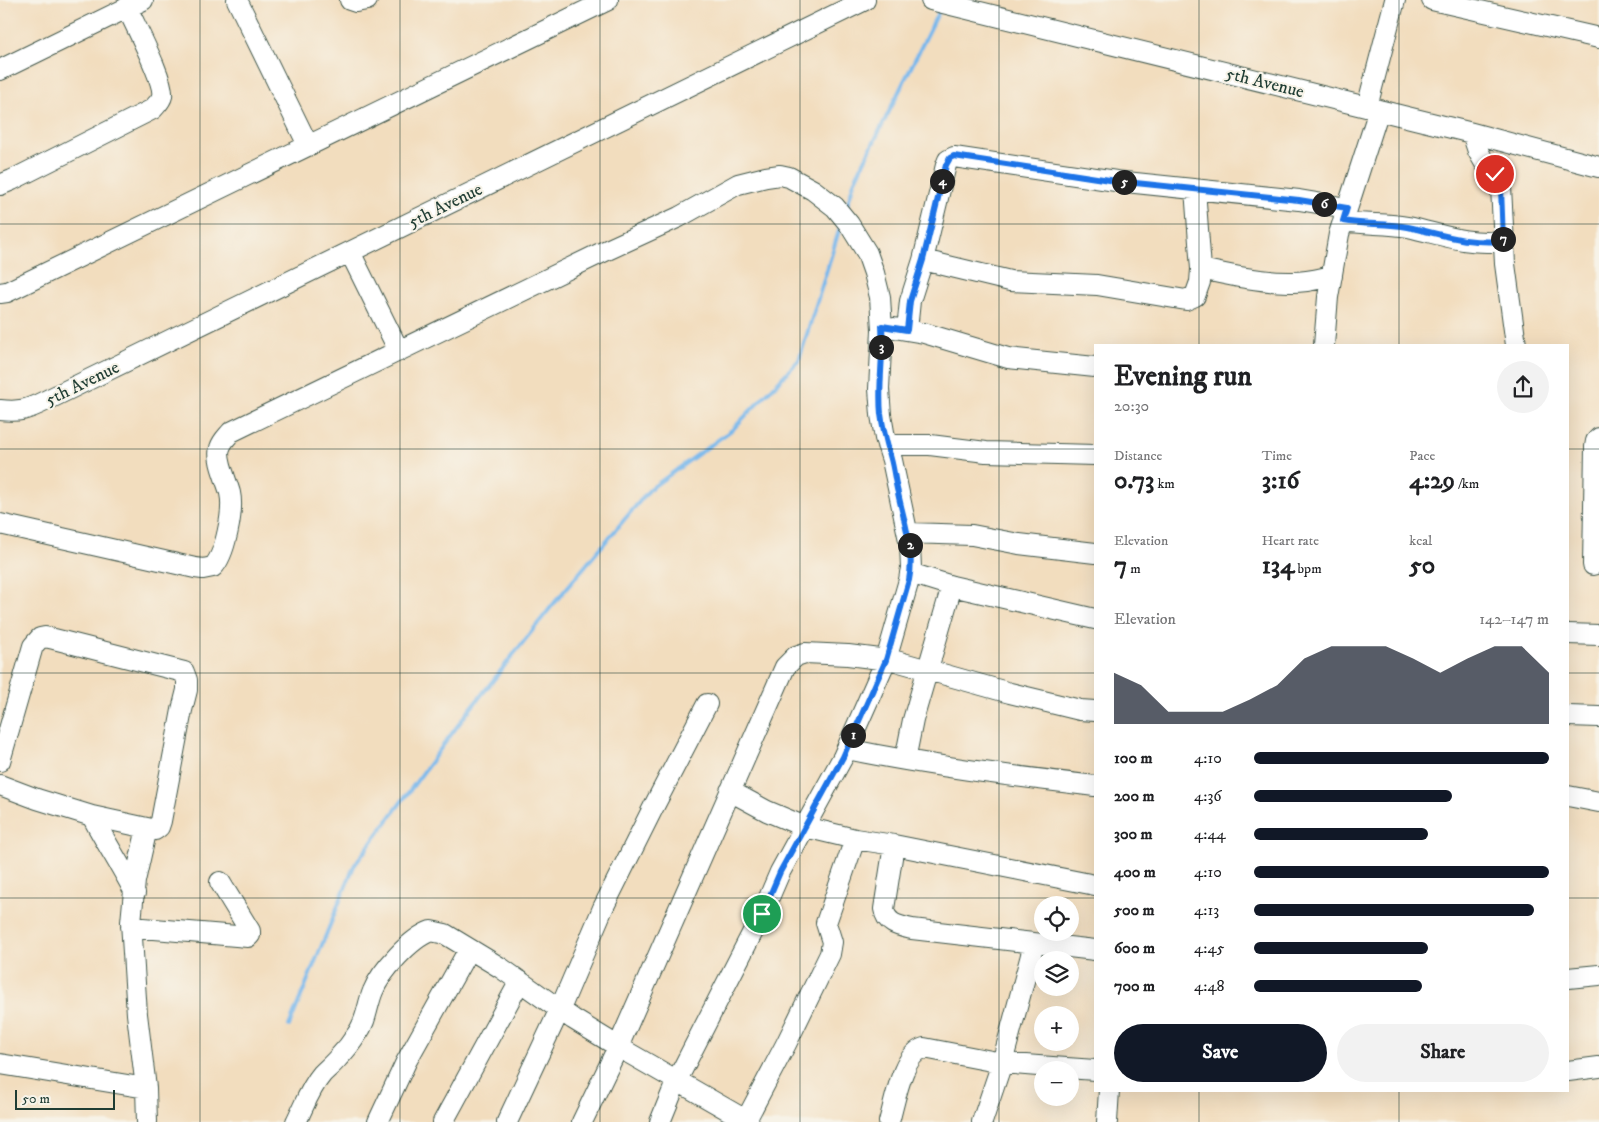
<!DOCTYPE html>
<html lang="en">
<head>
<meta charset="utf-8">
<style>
  :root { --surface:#fff; --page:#f2f2f2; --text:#202124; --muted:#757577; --accent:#111827 }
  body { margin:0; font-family:"IM FELL DW Pica",serif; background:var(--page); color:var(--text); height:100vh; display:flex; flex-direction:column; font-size:19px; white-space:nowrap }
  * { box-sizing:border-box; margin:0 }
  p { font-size:16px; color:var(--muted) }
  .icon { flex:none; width:28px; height:28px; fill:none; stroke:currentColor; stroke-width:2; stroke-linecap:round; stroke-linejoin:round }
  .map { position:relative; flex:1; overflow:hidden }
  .drawer { position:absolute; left:1094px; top:344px; width:475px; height:748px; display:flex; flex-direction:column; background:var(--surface); border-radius:0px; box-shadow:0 5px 20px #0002 }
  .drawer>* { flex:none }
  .buttons { position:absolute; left:1034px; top:896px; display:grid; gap:10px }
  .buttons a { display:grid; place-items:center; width:45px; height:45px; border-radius:50%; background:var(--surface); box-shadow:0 5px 20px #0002; font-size:25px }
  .scale { position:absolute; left:15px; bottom:12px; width:100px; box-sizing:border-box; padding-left:5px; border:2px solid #1f3d34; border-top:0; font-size:14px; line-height:18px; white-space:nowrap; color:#1f3d34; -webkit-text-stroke:4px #f7f3e8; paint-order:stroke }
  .pin { position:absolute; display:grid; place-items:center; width:42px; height:42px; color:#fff; margin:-21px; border:2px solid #fff; border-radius:50%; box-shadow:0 1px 5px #0007 }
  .km { position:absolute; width:25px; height:25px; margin:-12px; border-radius:50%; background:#222; color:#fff; font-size:14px; line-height:25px; text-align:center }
  .round { display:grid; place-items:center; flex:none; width:52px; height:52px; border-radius:26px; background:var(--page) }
  .head { display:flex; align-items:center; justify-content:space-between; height:85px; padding:0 20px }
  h1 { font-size:28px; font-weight:700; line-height:38px }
  .stats { display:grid; grid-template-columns:repeat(3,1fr); gap:8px; height:85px; padding:5px 20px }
  .stats div { display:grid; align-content:center }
  .stats b { font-size:25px; font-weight:700 }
  .stats small { font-size:14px; font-weight:400 }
  .stats p { font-size:14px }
  .chart { height:140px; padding:10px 20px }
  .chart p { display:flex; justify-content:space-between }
  .chart svg { width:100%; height:90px; margin-top:5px; fill:var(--accent); opacity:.7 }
  .button { display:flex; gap:10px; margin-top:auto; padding:10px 20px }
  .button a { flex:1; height:58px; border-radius:30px; background:var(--accent); color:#fff; font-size:20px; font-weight:700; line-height:58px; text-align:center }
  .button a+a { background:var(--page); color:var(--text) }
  ul { padding:0 20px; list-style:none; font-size:16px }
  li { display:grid; grid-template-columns:80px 60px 1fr; align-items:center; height:38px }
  li i { height:12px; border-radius:6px; background:var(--accent) }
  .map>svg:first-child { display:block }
</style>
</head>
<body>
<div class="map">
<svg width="1599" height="1122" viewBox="0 0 1599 1122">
  <rect width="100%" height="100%" fill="#f7f3e8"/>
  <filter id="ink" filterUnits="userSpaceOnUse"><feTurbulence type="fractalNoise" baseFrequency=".02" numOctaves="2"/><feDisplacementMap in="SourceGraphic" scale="10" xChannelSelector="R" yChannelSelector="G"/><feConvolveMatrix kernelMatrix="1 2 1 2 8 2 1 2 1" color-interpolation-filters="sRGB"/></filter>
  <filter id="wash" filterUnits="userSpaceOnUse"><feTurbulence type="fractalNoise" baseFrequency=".0096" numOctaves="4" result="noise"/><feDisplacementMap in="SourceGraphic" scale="20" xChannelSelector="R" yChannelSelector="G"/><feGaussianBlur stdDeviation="1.12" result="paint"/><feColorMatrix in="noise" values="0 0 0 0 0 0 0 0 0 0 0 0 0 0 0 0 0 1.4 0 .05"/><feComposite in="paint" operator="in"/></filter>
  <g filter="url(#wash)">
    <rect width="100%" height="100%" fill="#f2ddbe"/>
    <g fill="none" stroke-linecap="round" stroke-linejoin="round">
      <path stroke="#78b8ec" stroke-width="4" d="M846 210 854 182 940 9
        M289 1026 354 866 464 717 555 602 650 489 733 429 799 360 841 224"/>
    </g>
  </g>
  <g filter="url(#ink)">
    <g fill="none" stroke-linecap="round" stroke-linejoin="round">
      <defs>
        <path id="minor" d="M237 0 308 145
          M350 0 356 2 367 0
          M931 0 1472 133 1599 167
          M1432 0 1599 38
          M0 70 143 0
          M1367 107 1395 0
          M1472 133 1478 151 1486 165 1495 174 1501 187 1505 264 1516 345
          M0 185 12 180 153 109C156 105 161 101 162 96 165 81 134 24 127 7
          M1343 221C1364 225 1386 223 1408 227 1444 235 1465 245 1503 241
          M350 252 399 351
          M923 260 1010 281 1097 285 1186 300 1195 296 1200 282 1201 269 1195 189
          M1201 269C1229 275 1260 282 1289 282 1304 283 1318 279 1332 276
          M0 293 7 292 608 0
          M894 328 924 333 1008 358 1095 367
          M907 330 910 301 923 260 946 165 948 160 954 157 1116 181 1299 200 1347 208
          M1324 345 1328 297 1339 234 1379 110
          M0 410C20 412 27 410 45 401L865 0
          M887 445H930L986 452 1095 455
          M0 524 195 568 203 569 213 567C225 555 234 511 230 493 227 481 216 459 220 448 222 441 227 437 231 432L605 251 679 217 738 184 766 177 780 175 789 177 813 190 835 207 849 224 867 253 874 273 880 297 882 330 879 389 881 415 885 438 892 460 910 545 911 568 909 580 886 660 843 757 780 872 762 914 677 1080 660 1122
          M908 533 972 535 1019 544 1095 553
          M1593 565 1595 447 1596 441 1599 438
          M910 573 952 586 1095 619
          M1568 634 1599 635
          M1568 716 1599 717
          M847 749C928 766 1012 776 1095 786
          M905 760 913 720 952 586
          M0 761 33 646 40 638 45 637 54 639 184 672 187 680V690L182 710 161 821 159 827 155 830 147 828
          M0 785 37 799 92 816 147 828 135 881 131 922 137 1014 146 1088
          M730 791 767 811 805 827 855 839 894 845 1095 885
          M1568 796 1599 802
          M92 816C105 842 122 867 135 893
          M894 845 884 909C886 924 899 926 912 929L1095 950
          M131 927 248 937 250 935V931L220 882
          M1568 978 1599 975
          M0 1064 146 1088 147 1122
          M1568 1071 1599 1067
          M296 1122C304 1106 310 1088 322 1074 327 1069 333 1064 338 1058 345 1051 352 1042 357 1034 367 1021 367 1005 373 991 381 971 411 938 431 931L445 934 501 968 573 1019 627 1052 749 1122
          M378 1122 406 1062 469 949
          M443 1122 520 981
          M507 1122 560 1009 603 908 653 808 707 704
          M582 1122 618 1047 785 667 796 656 805 653 848 655 896 661 1010 693 1080 710 1095 711
          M745 1122 786 1044 830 954 832 942 826 923 855 839
          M889 1122C895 1102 902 1054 924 1048L1002 1063 1038 1066 1095 1070
          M982 1122 1002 1063 1034 944
          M1107 1122 1109 1090"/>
      </defs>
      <use href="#minor" stroke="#3f5549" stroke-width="22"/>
      <use href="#minor" stroke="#fff" stroke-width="20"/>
    </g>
  </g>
  <g fill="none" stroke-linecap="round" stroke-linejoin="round" filter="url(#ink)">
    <defs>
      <path id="route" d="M762 914 780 872 843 757 886 660 909 580C915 550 904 522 898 493 895 482 894 470 891 459 887 444 883 430 881 414 878 384 884 355 882 326L907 330 910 301 923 260 946 165 950 158 954 156 1116 181 1299 200 1347 208 1343 221C1364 225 1386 223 1408 227 1444 235 1465 244 1503 241L1501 188 1499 181 1495 174"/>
    </defs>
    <use href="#route" stroke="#fff" stroke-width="10"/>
    <use href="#route" stroke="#1a73e8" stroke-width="6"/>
  </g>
  <path fill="none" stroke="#1f3d34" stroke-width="1" stroke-opacity="0.55" d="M200 0V1122M400 0V1122M600 0V1122M800 0V1122M999 0V1122M1199 0V345M1399 0V345M0 224H1599M0 449H1095M1568 449H1599M0 673H1095M1568 673H1599M0 898H1095M1568 898H1599M1199 1090V1122M1399 1090V1122"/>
  <g text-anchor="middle" stroke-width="4" stroke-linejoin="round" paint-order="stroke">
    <g font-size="18" fill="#1f3d34" stroke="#f7f3e8">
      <text transform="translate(1265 82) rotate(14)" y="6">5th Avenue</text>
      <text transform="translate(445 205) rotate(-26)" y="6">5th Avenue</text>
      <text transform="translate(82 383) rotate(-26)" y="6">5th Avenue</text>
    </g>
  </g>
</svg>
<div class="buttons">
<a><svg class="icon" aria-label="locate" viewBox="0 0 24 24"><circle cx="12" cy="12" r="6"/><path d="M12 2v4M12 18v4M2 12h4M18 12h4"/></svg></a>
<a><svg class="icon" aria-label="layers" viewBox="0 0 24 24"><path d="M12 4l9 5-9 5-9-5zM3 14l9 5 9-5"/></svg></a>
<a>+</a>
<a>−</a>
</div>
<div class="scale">50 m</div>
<div class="pin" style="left:762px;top:914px;background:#1e9e55"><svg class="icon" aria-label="arrive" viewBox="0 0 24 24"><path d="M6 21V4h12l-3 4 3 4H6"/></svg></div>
<div class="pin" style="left:1495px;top:174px;background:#d93025"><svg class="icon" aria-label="check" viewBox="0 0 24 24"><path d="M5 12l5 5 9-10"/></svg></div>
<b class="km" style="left:853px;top:735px">1</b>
<b class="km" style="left:910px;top:545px">2</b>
<b class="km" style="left:881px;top:347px">3</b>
<b class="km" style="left:942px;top:181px">4</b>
<b class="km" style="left:1124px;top:182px">5</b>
<b class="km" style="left:1324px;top:204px">6</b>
<b class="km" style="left:1503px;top:239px">7</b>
<section class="drawer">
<div class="head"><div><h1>Evening run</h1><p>20:30</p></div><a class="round"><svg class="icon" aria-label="share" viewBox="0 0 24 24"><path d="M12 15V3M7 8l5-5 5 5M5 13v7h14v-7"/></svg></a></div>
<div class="stats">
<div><p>Distance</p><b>0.73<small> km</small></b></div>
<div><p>Time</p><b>3:16</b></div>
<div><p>Pace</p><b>4:29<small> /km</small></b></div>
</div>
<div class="stats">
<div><p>Elevation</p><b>7<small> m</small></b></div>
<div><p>Heart rate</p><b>134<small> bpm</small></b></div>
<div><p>kcal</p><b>50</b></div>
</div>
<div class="chart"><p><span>Elevation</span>142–147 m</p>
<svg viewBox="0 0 160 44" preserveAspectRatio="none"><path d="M0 44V19L10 25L20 38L30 38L40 38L50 32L60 25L70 12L80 6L90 6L100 6L110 12L120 19L130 12L140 6L150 6L160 19V44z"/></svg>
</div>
<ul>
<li><b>100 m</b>4:10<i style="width:100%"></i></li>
<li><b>200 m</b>4:36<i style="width:67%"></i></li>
<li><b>300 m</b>4:44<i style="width:59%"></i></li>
<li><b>400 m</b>4:10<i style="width:100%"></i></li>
<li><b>500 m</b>4:13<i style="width:95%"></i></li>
<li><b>600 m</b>4:45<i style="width:59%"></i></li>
<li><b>700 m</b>4:48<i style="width:57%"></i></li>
</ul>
<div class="button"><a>Save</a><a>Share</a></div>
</section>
</div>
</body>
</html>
